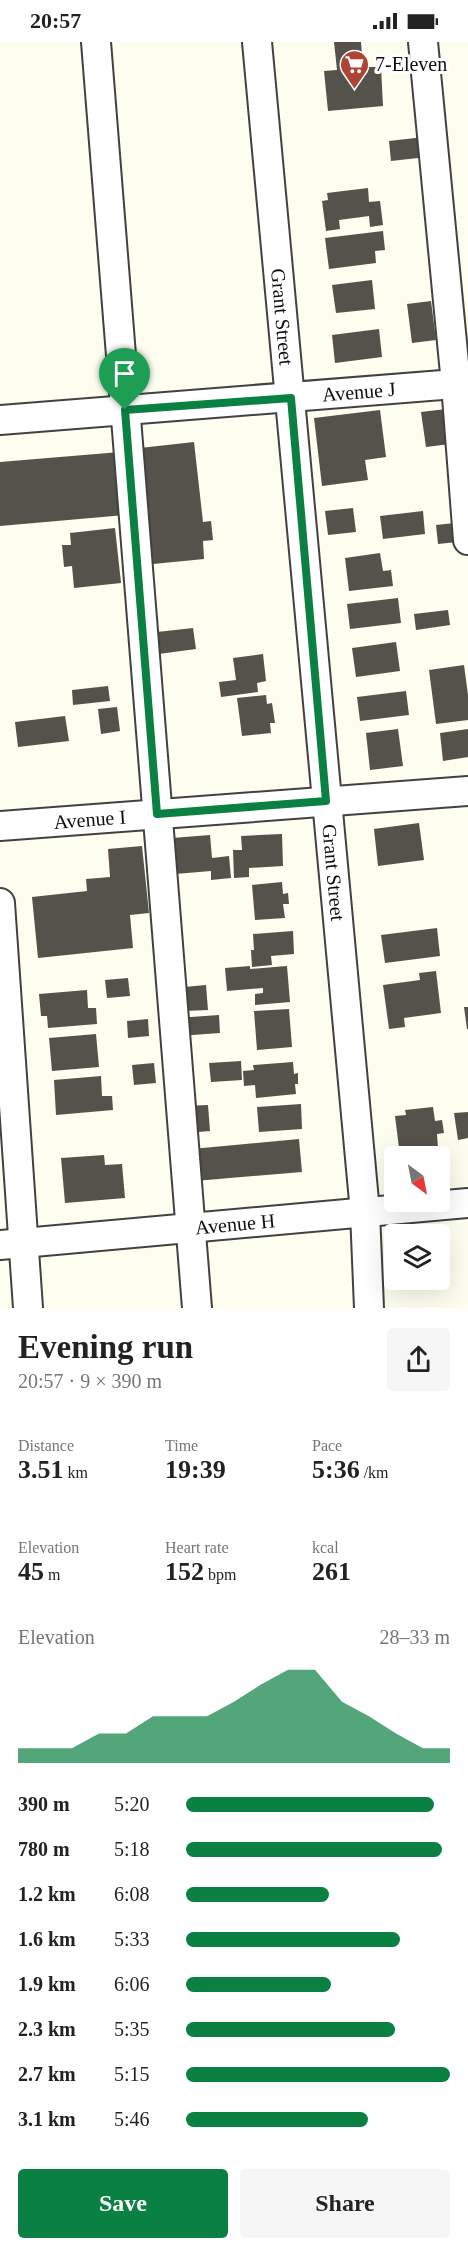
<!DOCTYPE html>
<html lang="en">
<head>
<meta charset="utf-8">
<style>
  :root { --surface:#fff; --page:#f6f6f6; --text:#222; --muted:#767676; --accent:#0b8043 }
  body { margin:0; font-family:Georgia,serif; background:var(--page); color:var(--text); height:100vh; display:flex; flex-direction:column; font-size:22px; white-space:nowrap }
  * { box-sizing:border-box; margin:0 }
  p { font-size:20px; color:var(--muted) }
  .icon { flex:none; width:33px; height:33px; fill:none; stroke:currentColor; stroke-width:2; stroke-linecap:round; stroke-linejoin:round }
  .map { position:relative; height:1266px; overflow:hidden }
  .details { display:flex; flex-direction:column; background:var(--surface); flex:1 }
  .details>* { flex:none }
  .needle { width:39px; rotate:148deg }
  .controls { position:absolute; left:384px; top:1104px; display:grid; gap:12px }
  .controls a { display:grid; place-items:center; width:66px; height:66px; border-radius:6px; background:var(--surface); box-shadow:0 6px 24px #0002; font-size:30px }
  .pin { position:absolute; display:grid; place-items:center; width:51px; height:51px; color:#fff; margin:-62px -26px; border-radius:50% 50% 50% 0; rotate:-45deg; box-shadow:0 0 6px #0007 }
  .pin .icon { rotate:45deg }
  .round { display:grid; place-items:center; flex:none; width:63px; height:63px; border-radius:6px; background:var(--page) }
  .head { display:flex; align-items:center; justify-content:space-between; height:102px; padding:0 18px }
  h1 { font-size:33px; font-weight:800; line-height:45px }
  .figures { display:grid; grid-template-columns:repeat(3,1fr); gap:9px; height:102px; padding:6px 18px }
  .figures div { display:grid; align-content:center }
  .figures b { font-size:26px; font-weight:800 }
  .figures small { font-size:16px; font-weight:400 }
  .figures p { font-size:16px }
  .chart { height:168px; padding:12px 18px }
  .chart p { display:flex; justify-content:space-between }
  .chart svg { width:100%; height:108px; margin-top:6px; fill:var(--accent); opacity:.7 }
  .button { display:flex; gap:12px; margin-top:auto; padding:12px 18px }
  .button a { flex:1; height:69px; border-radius:6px; background:var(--accent); color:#fff; font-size:24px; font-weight:800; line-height:69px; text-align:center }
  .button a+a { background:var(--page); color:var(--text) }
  ul { padding:0 18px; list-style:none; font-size:20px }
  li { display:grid; grid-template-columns:96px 72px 1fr; align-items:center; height:45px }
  li i { height:15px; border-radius:8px; background:var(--accent) }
  .status { display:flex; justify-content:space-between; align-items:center; height:42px; padding:0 30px; background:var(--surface); direction:ltr }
  .status svg { height:16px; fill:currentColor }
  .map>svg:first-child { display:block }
</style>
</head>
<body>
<div class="status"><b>20:57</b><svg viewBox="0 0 49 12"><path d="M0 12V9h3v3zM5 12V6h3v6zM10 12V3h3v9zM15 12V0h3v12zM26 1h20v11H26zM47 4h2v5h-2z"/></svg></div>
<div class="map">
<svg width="468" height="1266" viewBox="0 0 468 1266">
  <rect width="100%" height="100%" fill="#fdfdf0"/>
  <path fill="#55514b" d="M334 0H361L363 25H381L383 64 328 69 324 29 337 28Z
    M424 95 427 115 391 119 389 99Z
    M368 146 369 160 380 159 383 183 370 185 369 174 339 178 340 187 326 189 322 159 328 158 327 151Z
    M383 189 385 208 375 209 376 221 329 227 325 196Z
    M372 238 375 267 336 271 332 243Z
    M431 259 436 298 412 301 407 262Z
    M379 287 382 315 335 321 332 293Z
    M446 367 450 402 426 405 421 370Z
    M380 368 386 415 365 418 368 438 322 444 314 376Z
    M194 400 203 480 211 479 213 498 203 499 204 517 143 523 131 407Z
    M120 410 125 473 0 484V420Z
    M353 466 356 490 328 493 325 469Z
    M423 469 425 492 383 497 380 474Z
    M455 481 457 500 438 502 436 483Z
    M115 486 121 541 74 546 72 524 64 525 62 503H71L70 491Z
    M380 511 383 529 391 528 393 544 349 549 345 516Z
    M398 556 401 581 350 587 347 562Z
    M448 568 450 583 416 588 414 572Z
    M193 586 196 607 151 613 148 591Z
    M396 600 400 629 356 635 352 606Z
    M263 612 266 639 257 641 258 650 221 655 219 640 236 638 233 616Z
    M464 623 468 653V678L436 682 429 628Z
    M108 644 110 659 73 663 72 648Z
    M406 649 409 673 360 679 357 655Z
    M266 653 267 662 272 661 275 681H270L271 691 242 694 237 656Z
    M117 665 120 689 101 692 98 667Z
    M65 674 69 699 18 705 15 680Z
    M398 687 403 724 370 728 366 691Z
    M468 687V715L443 719 440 691Z
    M419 781 424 818 378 824 374 787Z
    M282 792 283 824 249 826V835L234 836 233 808H242L241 794Z
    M210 793 212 816 229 814 231 836 211 838V829L175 832 172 796Z
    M142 804 149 871 130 873 133 906 38 916 32 855 87 849 86 837 110 835 108 807Z
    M282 840 283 852 288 851 289 862H283L285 876 255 878 252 843Z
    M437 886 440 914 385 921 381 893Z
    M293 889 294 912 271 914 272 923 252 925 251 908H254L253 892Z
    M250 924V927L287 924 290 960 255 963V952L263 951V946L227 949 225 926Z
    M436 929 441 971 404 976 405 985 389 987 383 943 420 938 419 931Z
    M128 936 130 954 107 956 105 938Z
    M206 943 208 968 185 969 184 945Z
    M87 948 88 966H96L97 982 48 986 47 974H41L39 952Z
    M464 965H468V987H467Z
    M289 967 292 1005 257 1008 254 969Z
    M219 973 220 991 179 994 177 976Z
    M148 977 149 994 128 996 127 979Z
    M96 992 99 1025 52 1029 49 996Z
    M241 1019 242 1038 211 1040 209 1021Z
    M293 1020 294 1032 298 1031V1042H295L296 1052 256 1056 255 1043 244 1044 243 1029 254 1028 253 1023Z
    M154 1021 156 1041 134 1043 132 1023Z
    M101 1034 102 1054H112L113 1068 56 1073 54 1038Z
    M301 1062 302 1087 259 1090 257 1065Z
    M208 1063 210 1089 187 1091 186 1064Z
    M433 1065 435 1079 442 1078 444 1091 437 1092 438 1106 410 1110V1105L399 1106 395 1074 406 1073 405 1068Z
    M468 1070V1096L458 1098 454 1071Z
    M299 1097 302 1130 195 1139 192 1107Z
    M104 1113 105 1123 122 1122 125 1156 65 1161 61 1116Z"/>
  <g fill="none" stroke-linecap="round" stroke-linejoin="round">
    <defs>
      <g id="minor">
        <path d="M96 0 197 1266"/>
        <path id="s1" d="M257 0 365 1170 369 1266"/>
        <path d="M423 0 456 342 468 498"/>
        <path id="s2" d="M0 378 468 341"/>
        <path id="s3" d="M0 784 468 749"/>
        <path d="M0 861 28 1266"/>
        <path id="s4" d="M0 1203 468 1161"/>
      </g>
    </defs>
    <use href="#minor" stroke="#414141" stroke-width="32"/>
    <use href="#minor" stroke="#fff" stroke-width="28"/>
  </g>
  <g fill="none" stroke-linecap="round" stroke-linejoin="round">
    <defs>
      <path id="route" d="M291 356 326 759 157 772 125 368Z"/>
    </defs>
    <use href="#route" stroke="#fff" stroke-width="12"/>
    <use href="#route" stroke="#0b8043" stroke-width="8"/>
  </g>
  <defs>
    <symbol id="supermarket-pin" viewBox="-11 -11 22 30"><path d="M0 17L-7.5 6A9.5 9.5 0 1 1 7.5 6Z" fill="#af4434" stroke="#fff"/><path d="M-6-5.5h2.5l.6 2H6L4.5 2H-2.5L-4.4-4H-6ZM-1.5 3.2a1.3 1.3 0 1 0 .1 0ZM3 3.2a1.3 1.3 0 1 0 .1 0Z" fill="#fff"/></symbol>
  </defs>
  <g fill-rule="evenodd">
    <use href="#supermarket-pin" x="338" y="6" width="33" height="45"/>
  </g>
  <g text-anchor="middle" stroke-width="6" stroke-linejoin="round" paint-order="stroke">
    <g font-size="20" fill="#0e0e0e" stroke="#fff" text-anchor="start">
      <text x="375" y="29">7-Eleven</text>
    </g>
    <g font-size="20" fill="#0e0e0e" stroke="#fff">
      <text dy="7" stroke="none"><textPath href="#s1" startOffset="276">Grant Street</textPath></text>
      <text dy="7" stroke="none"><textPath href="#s2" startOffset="360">Avenue J</textPath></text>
      <text dy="7" stroke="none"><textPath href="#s3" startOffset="90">Avenue I</textPath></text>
      <text dy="7" stroke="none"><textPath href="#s1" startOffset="834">Grant Street</textPath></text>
      <text dy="7" stroke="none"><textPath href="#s4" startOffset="236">Avenue H</textPath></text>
    </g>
  </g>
</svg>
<div class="controls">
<a><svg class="needle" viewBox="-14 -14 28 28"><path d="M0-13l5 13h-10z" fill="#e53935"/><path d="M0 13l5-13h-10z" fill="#767676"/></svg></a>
<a><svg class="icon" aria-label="layers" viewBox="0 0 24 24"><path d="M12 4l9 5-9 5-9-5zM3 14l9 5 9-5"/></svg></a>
</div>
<div class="pin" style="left:125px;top:368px;background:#1e9e55"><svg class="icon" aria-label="arrive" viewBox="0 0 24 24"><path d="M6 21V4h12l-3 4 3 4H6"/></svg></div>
</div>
<section class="details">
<div class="head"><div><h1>Evening run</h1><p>20:57 · 9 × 390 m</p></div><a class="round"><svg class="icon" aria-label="share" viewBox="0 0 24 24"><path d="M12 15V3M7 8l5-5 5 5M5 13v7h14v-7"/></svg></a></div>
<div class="figures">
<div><p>Distance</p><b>3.51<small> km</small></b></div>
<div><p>Time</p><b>19:39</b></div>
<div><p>Pace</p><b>5:36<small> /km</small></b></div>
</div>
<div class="figures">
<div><p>Elevation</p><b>45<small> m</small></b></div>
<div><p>Heart rate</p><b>152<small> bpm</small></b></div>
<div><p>kcal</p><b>261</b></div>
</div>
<div class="chart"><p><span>Elevation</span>28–33 m</p>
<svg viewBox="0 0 160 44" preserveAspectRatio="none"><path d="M0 44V38L10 38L20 38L30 32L40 32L50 25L60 25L70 25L80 19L90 12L100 6L110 6L120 19L130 25L140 32L150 38L160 38V44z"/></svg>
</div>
<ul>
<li><b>390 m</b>5:20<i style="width:94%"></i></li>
<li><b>780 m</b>5:18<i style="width:97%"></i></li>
<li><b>1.2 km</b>6:08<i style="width:54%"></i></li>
<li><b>1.6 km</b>5:33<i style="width:81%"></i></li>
<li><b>1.9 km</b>6:06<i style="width:55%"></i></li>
<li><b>2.3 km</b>5:35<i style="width:79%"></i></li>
<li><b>2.7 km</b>5:15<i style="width:100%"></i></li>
<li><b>3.1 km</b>5:46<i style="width:69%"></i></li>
</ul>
<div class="button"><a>Save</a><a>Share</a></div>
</section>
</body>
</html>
